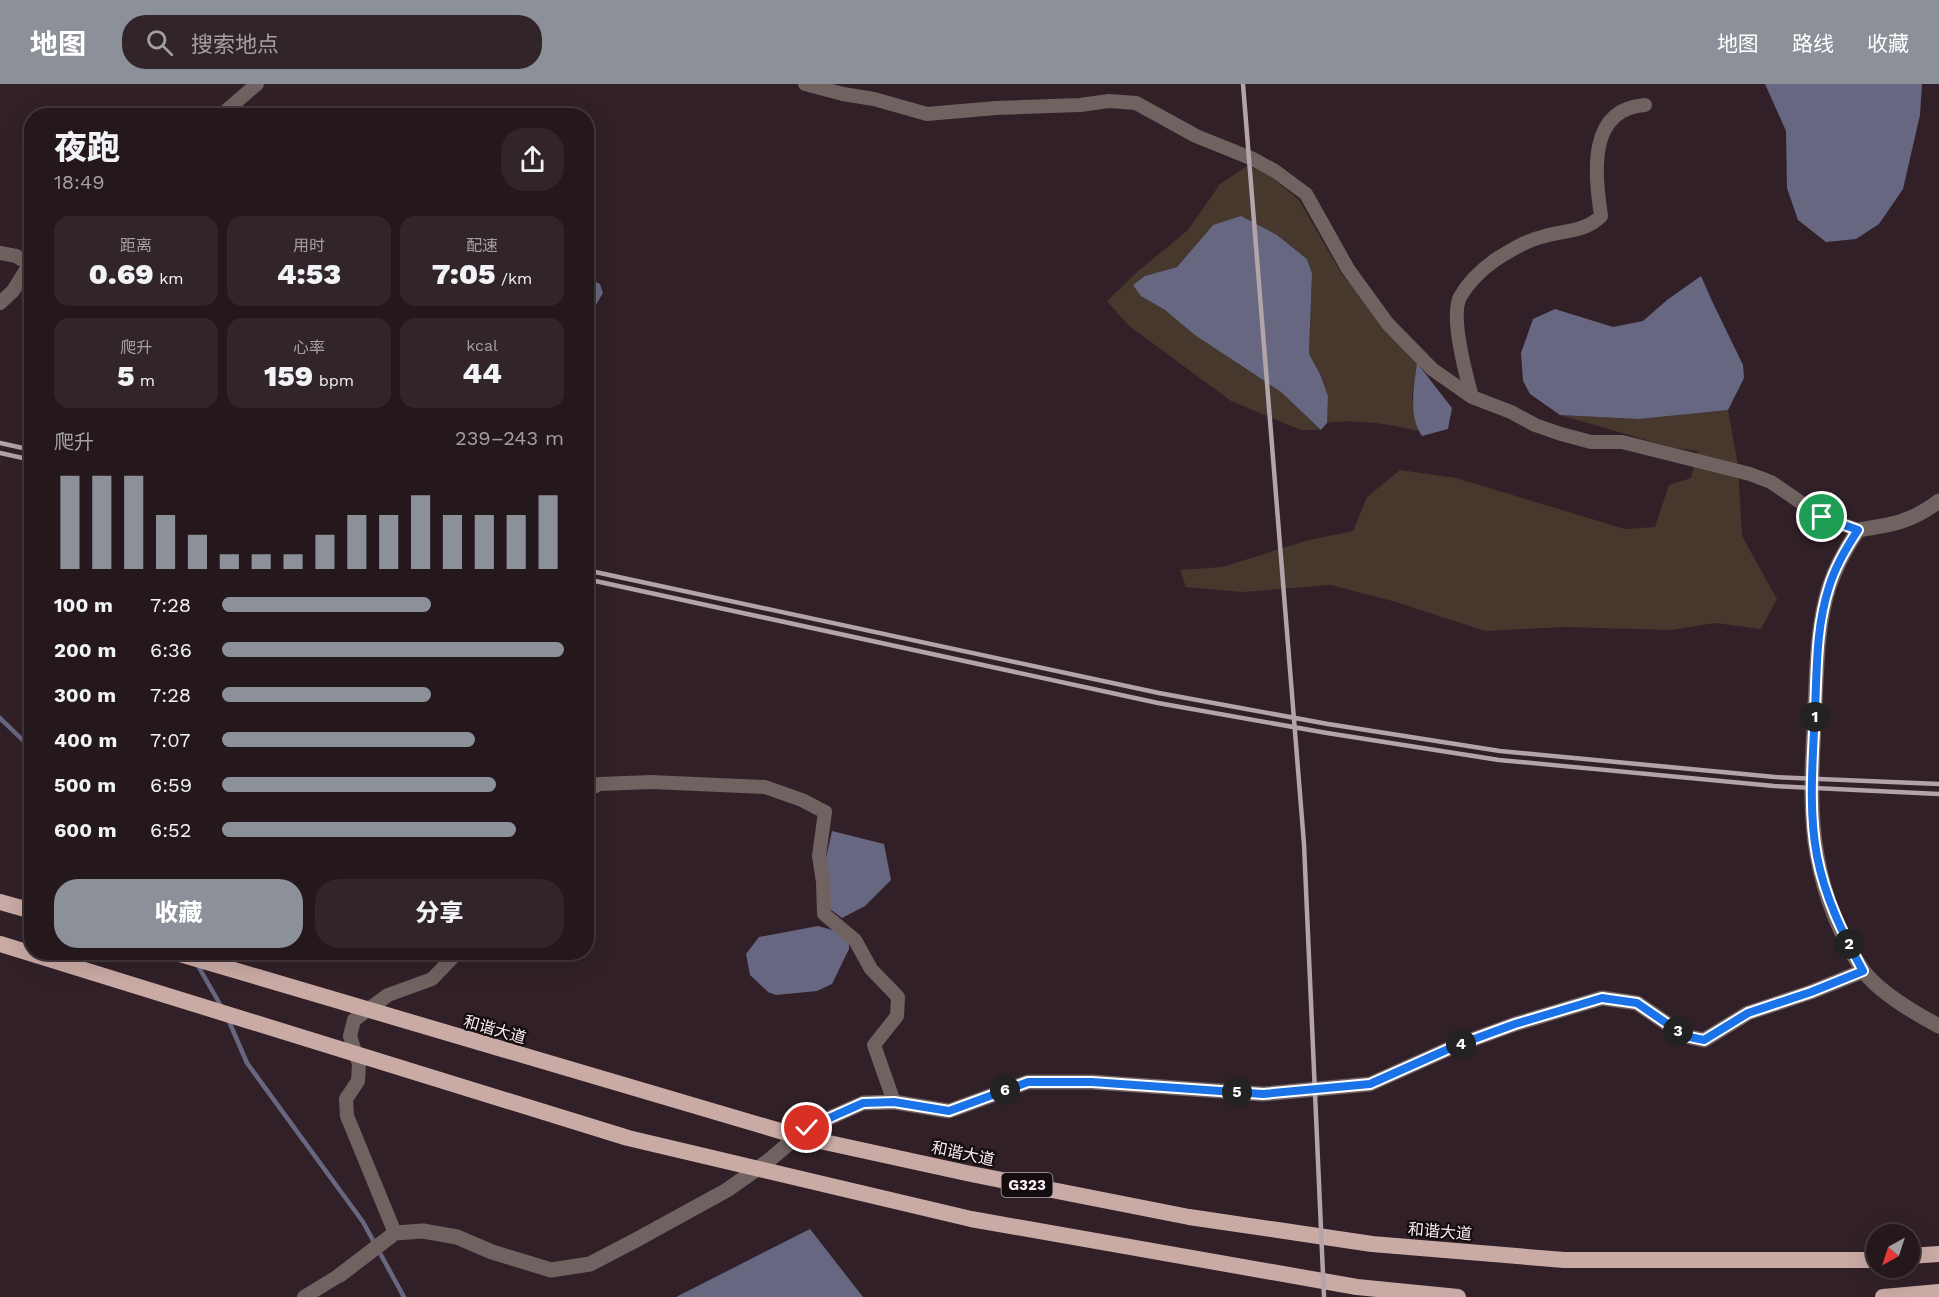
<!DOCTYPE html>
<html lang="zh">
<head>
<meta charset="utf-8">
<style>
  :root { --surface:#25181d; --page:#31252a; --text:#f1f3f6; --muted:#a3a0a4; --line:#42373b; --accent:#8c9099 }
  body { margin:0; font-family:"Work Sans","Noto Sans SC",sans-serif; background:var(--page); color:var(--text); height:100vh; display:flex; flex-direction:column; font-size:22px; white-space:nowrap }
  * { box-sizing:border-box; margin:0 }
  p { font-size:20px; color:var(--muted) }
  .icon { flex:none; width:33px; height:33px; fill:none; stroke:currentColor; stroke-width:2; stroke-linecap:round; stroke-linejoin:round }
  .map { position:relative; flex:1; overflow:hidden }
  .sheet { position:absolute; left:24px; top:24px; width:570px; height:852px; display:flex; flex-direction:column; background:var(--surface); border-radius:24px; box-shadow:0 6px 24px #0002,0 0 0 2px var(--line) }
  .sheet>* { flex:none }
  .needle { width:39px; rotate:219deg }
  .controls { position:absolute; left:1866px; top:1140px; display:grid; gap:12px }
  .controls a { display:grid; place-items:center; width:54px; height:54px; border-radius:50%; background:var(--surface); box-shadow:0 6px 24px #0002,0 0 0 2px var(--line); font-size:30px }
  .pin { position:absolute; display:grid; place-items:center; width:51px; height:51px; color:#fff; margin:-26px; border:3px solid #fff; border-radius:50%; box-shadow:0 2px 6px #0007 }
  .km { position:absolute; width:30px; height:30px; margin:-15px; border-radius:50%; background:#222; color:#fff; font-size:16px; line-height:30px; text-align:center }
  .round { display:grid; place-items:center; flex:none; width:63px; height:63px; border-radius:24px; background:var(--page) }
  .head { display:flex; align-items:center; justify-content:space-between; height:102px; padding:0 30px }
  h1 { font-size:33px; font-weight:800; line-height:45px }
  .figures { display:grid; grid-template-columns:repeat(3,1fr); gap:9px; height:102px; padding:6px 30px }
  .figures div { display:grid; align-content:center; border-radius:15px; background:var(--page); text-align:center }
  .figures b { font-size:30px; font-weight:800 }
  .figures small { font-size:16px; font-weight:400 }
  .figures p { font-size:16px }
  .chart { height:168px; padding:12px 30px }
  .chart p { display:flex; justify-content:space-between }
  .chart svg { width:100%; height:108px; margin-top:6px; stroke:var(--accent); stroke-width:6 }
  .primary-button { display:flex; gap:12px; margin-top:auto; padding:12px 30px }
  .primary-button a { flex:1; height:69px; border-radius:24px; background:var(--accent); color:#fff; font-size:24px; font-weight:800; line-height:69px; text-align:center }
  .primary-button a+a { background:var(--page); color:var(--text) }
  ul { padding:0 30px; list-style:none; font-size:20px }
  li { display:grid; grid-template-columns:96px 72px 1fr; align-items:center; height:45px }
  li i { height:15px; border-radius:8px; background:var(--accent) }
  header { display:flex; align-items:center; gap:36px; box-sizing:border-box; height:84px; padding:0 30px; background:var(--accent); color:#fff }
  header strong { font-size:28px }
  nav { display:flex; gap:33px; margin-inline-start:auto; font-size:21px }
  .search { width:420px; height:54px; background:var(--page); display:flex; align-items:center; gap:15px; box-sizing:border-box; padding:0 21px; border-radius:24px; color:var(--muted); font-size:22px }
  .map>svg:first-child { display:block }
</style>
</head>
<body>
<header>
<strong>地图</strong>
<div class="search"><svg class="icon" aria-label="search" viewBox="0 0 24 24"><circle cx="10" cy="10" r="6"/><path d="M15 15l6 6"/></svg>搜索地点</div>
<nav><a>地图</a><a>路线</a><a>收藏</a></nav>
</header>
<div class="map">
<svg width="1939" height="1213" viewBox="0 0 1939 1213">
  <rect width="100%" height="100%" fill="#312027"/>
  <path fill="#46382c" d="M1247 82 1268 90 1299 116 1341 189 1417 279 1412 313 1418 347C1387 340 1358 335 1327 339L1328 312 1320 290 1309 270 1312 189 1307 175 1277 151 1213 141 1177 183 1145 192 1133 201 1142 212 1165 226 1244 284 1281 308 1321 346H1301L1231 317 1128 241 1107 217 1136 189 1188 146 1220 100Z
    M1728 326 1738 382 1742 452 1777 515 1761 545 1715 539 1671 546 1565 543 1485 547 1396 518 1331 501 1242 508 1186 503 1180 486 1222 483 1309 456 1353 447 1367 413 1400 386 1456 394 1625 445 1655 443 1669 401 1691 394 1698 367 1674 364 1560 331 1639 335Z"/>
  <path fill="#676781" d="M1765 0H1922L1920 31 1903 105 1879 140 1856 155 1826 158 1798 136 1787 104 1786 47Z
    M1241 132 1277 151 1307 175 1312 189 1309 270 1320 290 1328 312 1327 339 1321 346 1281 308 1195 251 1165 226 1141 212 1133 201 1145 192 1177 183 1213 141Z
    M1701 192 1712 217 1743 281 1744 294 1728 326 1639 335 1560 331 1530 310 1523 297 1521 269 1533 235 1555 225 1613 243 1643 237 1667 216Z
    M587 193 600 200 603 209 594 224 587 230Z
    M1417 279 1452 324 1448 345 1422 352C1408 333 1414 301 1417 279Z
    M832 747 884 760 891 796 865 822 842 834 830 825 826 774Z
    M818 842 836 847 849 857V865L832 900 817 907 776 911 768 908 750 891 746 870 759 853Z
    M810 1145 863 1213H676Z"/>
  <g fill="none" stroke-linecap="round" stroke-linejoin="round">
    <path stroke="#676781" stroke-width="4.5" d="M0 634 32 665
      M197 880 221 922
      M228 935 247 979 363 1138 404 1213"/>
    <path stroke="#706260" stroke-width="14" d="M805 0 843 10 874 15 927 30 996 24 1080 21 1109 17 1136 19 1196 52 1253 75 1275 87 1306 110 1348 185 1388 240 1432 285 1472 313 1511 328 1535 341 1561 350 1591 358H1622L1750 390 1771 398 1822 433 1858 446
      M220 32 257 0
      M0 169 16 172 29 180
      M0 219 13 207 32 176
      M1472 313C1466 291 1450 233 1460 213 1469 197 1481 186 1495 176 1511 166 1527 156 1545 152 1566 146 1585 148 1601 132 1595 90 1587 25 1645 21
      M586 707 599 700 651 698 765 703 802 716 825 728 819 772 823 798 824 830 855 856 871 885 898 913 897 932 874 961 894 1018
      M395 1149 347 1032 346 1015 358 997 359 980 350 952 354 936 388 911 432 895 458 868
      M304 1213 340 1191"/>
    <path stroke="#706260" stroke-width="15" d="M1939 417C1912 438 1891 441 1858 446 1846 464 1836 482 1829 503 1817 541 1817 581 1815 621 1813 670 1808 722 1817 771 1824 811 1840 852 1862 885 1877 907 1916 930 1939 942
      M340 1191 395 1149 423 1147 457 1153 492 1168 551 1186 590 1180 636 1156 727 1106 767 1078 807 1044 863 1019 894 1018 949 1027 1028 998H1092L1263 1010 1370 1000 1455 962 1515 940 1602 914 1637 919 1685 952 1704 956 1748 929 1811 908 1863 887"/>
    <path stroke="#caaaa5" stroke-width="16" d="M0 818 32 827
      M0 860 628 1054 971 1135 1357 1203 1458 1213
      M173 868 797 1052 971 1090 1189 1133 1372 1160 1564 1176H1876
      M1910 1172 1939 1170
      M1883 1213 1939 1208"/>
    <path stroke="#b2a4aa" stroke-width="4.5" d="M1243 0 1304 760 1324 1213
      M0 359 32 366
      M0 369 32 376
      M586 486 1159 609 1328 640 1500 667 1775 693 1939 700
      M586 495 1158 619 1327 649 1499 676 1774 702 1939 710"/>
  </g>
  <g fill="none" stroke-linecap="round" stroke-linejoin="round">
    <defs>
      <path id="route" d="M807 1044 863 1019 894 1018 949 1027 1028 998H1092L1263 1010 1370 1000 1455 962 1515 940 1602 914 1637 919 1685 952 1704 956 1748 929 1811 908 1863 887C1843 850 1825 814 1817 772 1808 725 1813 674 1815 626 1817 585 1816 543 1829 503 1835 483 1846 464 1858 446L1822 433"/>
    </defs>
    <use href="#route" stroke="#fff" stroke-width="12"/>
    <use href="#route" stroke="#1a73e8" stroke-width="8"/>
  </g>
  <g text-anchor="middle" stroke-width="4.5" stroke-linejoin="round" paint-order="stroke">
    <rect fill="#140d0f" stroke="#b6aaaf" stroke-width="1.5" x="1001.5" y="1089" width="51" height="24" rx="4.5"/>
    <g font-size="15" font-weight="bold" fill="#fbeef3">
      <text x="1027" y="1106">G323</text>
    </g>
    <g font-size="16" fill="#fbeef3" stroke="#140d0f">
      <text transform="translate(495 945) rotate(16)" y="6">和谐大道</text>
      <text transform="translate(963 1069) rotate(12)" y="6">和谐大道</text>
      <text transform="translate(1440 1147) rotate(5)" y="6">和谐大道</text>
    </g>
  </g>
</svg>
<div class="controls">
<a><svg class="needle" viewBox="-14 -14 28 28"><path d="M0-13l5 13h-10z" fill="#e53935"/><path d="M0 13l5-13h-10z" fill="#a3a0a4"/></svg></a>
</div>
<div class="pin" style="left:1822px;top:433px;background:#1e9e55"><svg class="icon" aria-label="arrive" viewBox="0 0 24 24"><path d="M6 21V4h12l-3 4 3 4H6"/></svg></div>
<div class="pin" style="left:807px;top:1044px;background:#d93025"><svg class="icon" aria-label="check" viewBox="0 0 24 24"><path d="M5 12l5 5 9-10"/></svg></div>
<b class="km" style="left:1815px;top:633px">1</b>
<b class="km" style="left:1849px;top:860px">2</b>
<b class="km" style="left:1678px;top:947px">3</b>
<b class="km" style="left:1461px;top:960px">4</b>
<b class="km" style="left:1237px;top:1008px">5</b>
<b class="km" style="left:1005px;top:1006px">6</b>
<section class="sheet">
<div class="head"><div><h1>夜跑</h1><p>18:49</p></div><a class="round"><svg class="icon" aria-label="share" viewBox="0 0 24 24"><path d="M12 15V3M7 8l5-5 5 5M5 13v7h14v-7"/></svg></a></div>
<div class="figures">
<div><p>距离</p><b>0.69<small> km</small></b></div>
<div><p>用时</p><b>4:53</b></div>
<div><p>配速</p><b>7:05<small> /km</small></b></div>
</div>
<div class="figures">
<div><p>爬升</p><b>5<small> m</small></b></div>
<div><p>心率</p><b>159<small> bpm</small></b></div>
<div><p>kcal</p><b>44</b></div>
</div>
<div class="chart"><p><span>爬升</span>239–243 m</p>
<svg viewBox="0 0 160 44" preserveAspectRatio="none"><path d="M5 44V6M15 44V6M25 44V6M35 44V22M45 44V30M55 44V38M65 44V38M75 44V38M85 44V30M95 44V22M105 44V22M115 44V14M125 44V22M135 44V22M145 44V22M155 44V14"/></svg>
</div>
<ul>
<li><b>100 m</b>7:28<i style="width:61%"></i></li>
<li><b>200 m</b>6:36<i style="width:100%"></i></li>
<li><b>300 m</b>7:28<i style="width:61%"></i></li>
<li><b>400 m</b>7:07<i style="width:74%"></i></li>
<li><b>500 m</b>6:59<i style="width:80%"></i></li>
<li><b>600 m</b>6:52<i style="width:86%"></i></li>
</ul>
<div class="primary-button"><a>收藏</a><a>分享</a></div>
</section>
</div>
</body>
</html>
